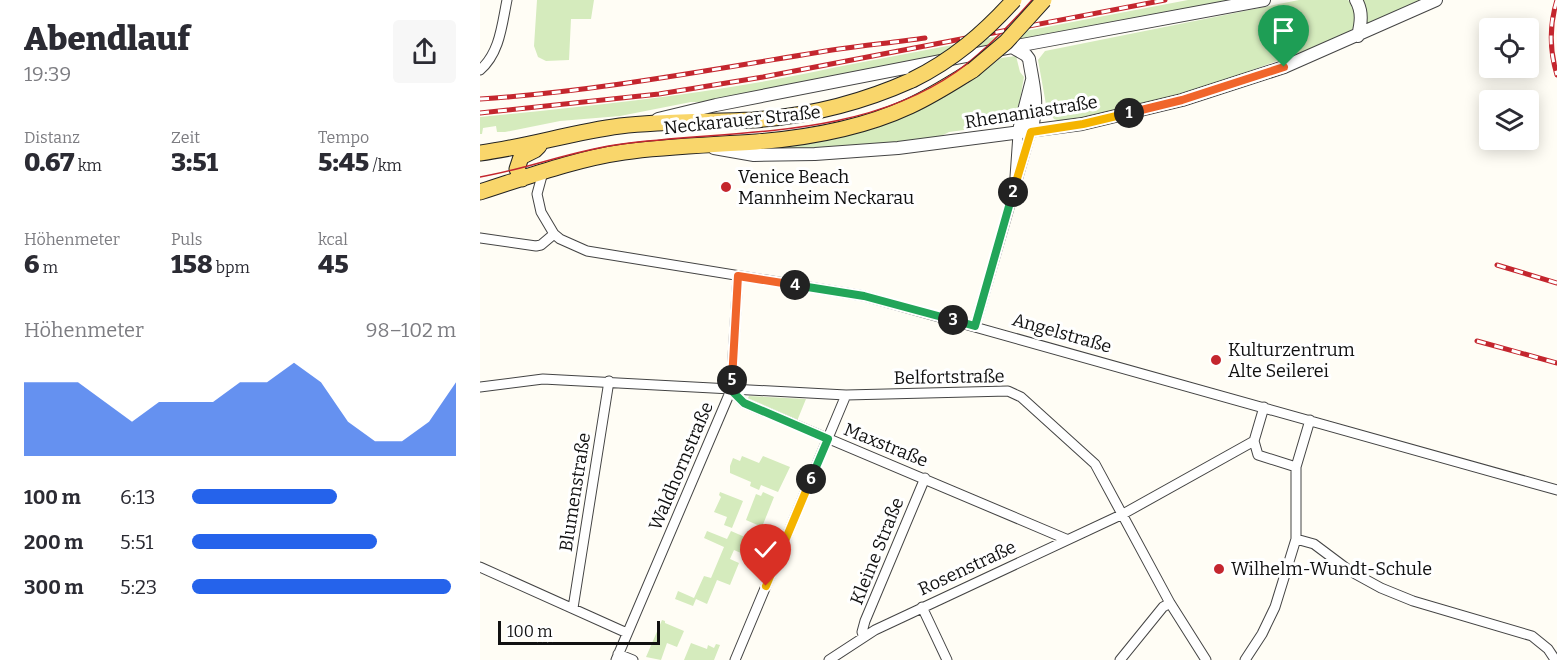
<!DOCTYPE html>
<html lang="de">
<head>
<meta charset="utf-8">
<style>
  :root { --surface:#fff; --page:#f7f7f7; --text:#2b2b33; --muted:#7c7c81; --accent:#2563eb }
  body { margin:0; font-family:Bitter,serif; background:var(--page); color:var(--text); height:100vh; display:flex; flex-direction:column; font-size:22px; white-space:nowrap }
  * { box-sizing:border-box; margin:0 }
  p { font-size:20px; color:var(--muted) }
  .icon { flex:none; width:33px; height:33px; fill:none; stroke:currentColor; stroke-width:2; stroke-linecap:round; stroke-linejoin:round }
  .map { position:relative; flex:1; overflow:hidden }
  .drawer { display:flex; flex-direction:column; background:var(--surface); width:480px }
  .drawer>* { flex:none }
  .tools { position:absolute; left:999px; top:18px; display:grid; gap:12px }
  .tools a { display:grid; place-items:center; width:60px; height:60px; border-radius:6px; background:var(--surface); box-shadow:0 3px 15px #0003; font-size:30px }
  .scale { position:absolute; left:18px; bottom:15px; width:162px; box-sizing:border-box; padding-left:6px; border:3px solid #111; border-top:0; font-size:16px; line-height:21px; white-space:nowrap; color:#111; -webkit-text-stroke:4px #fff; paint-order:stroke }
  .pin { position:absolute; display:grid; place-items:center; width:51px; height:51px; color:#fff; margin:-62px -26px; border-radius:50% 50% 50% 0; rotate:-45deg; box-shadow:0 0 6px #0007 }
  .pin .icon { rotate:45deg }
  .km { position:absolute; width:30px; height:30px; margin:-15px; border-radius:50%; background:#222; color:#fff; font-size:16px; line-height:30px; text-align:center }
  .round { display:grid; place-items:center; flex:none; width:63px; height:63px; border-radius:6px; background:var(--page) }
  .headline { display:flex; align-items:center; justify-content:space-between; height:102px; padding:0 24px }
  h1 { font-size:33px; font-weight:800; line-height:45px }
  .stats { display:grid; grid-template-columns:repeat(3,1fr); gap:9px; height:102px; padding:6px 24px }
  .stats div { display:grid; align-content:center }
  .stats b { font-size:26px; font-weight:800 }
  .stats small { font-size:16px; font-weight:400 }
  .stats p { font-size:16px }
  .chart { height:168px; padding:12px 24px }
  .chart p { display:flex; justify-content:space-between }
  .chart svg { width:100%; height:108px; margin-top:6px; fill:var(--accent); opacity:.7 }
  ul { padding:0 24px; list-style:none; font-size:20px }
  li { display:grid; grid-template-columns:96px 72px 1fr; align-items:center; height:45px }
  li i { height:15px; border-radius:8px; background:var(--accent) }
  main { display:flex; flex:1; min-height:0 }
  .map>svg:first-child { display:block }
</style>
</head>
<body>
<main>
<section class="drawer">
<div class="headline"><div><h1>Abendlauf</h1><p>19:39</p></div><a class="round"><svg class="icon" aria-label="share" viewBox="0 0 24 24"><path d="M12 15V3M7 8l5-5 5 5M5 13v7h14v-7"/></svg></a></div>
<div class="stats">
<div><p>Distanz</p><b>0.67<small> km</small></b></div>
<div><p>Zeit</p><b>3:51</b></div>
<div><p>Tempo</p><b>5:45<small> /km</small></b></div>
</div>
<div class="stats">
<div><p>Höhenmeter</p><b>6<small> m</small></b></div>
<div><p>Puls</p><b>158<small> bpm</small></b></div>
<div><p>kcal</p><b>45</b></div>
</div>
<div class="chart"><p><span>Höhenmeter</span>98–102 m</p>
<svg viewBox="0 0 160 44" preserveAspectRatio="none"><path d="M0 44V14L10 14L20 14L30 22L40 30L50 22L60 22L70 22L80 14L90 14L100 6L110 14L120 30L130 38L140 38L150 30L160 14V44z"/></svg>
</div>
<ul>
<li><b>100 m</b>6:13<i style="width:55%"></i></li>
<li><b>200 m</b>5:51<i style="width:70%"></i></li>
<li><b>300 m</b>5:23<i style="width:98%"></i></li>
</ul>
</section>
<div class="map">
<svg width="1077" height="660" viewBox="0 0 1077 660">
  <rect width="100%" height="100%" fill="#fffdf5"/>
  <path fill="#d5ebbd" d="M57 0H114L111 19H91L89 60 66 61 58 57 54 46Z
    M708 0H760L229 102H211L140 116 80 121 25 132H17L16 126 3 128 2 134H0V117C120 105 239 93 357 67Z
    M819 0H868C882 16 878 30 860 38L726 87 617 115 582 122 574 119 567 110 558 60 565 51Z
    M882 0H946L886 27Z
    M536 56 540 72 544 77C541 90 540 115 529 124L469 132 457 138 323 153 293 149 366 136 402 124 487 84 521 58Z
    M269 396 326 399 317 421 267 400Z
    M262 456 279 463 283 456 310 467 298 492 281 485 279 490 270 486 271 482 250 473V466L253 458 260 461Z
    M240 492 263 501 252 528 244 525 247 517 234 512 241 497 239 495Z
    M283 492 294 497 282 527 266 520 276 494 281 496Z
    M227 531 247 539 251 531 293 549 291 553 275 547 270 557 254 550 250 559 259 563 250 585 237 580 227 604 216 599 213 606 195 599 198 591 214 598 224 576 231 578 244 547 224 538Z
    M182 620 185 621V623L204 631 197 647 187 643 181 660 166 657Z
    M211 643 227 649 228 645 234 648 236 644 240 645 234 660H204Z"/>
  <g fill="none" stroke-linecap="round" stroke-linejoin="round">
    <defs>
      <path id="minor" d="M0 70C20 53 22 24 27 0
        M63 172 57 194 61 212 74 234 80 239 107 251 384 296 1077 490
        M535 177 538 134
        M0 238 56 246 61 245 74 234
        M495 326 551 132
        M0 387 63 379 366 395 528 391 541 397 615 464 690 603 726 660
        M251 390 264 403 586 539
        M774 441 778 455 816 467
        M816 539 834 544 870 571 901 588 933 601 1052 636 1068 649 1074 658
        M0 567 147 633
        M442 607 467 660
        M93 608 129 381
        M384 637 382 632 385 621 445 478
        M138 654 153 660
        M136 660 251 390 258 276
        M255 660 366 395
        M349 660 395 630 643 514 774 441 784 407
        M640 660 683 607 690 603
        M765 660 782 634 795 607 816 539V467L830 420"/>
      <path id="tertiary" d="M876 0C883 12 881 23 878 36
        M532 47 546 55 549 59C554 90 559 101 551 132
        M178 119 236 105 542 45 784 0
        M538 134 552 80
        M234 148 274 155 335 154 418 148 602 124 702 100 804 67 956 0"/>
      <path id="primary" d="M0 153C47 147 93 132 140 126 184 121 229 122 273 120 329 116 381 103 432 80
        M42 179 37 169 41 157 55 150 59 146
        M0 192C47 177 95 159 144 152 187 146 232 145 276 142 327 138 383 128 430 106 452 96 472 83 493 70"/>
    </defs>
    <use href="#minor" stroke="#444" stroke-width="11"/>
    <use href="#tertiary" stroke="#444" stroke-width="14"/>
    <use href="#primary" stroke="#222" stroke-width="17"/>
    <use href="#minor" stroke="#fff" stroke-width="9"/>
    <use href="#tertiary" stroke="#fff" stroke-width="12"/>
    <use href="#primary" stroke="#f9d66b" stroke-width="15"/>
    <path stroke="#c4262e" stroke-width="1.5" d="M0 177C48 169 93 150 142 144 254 129 378 140 476 72 504 52 529 26 552 0"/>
    <defs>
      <path id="rail" d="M1077 0C1069 26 1069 49 1077 75
        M0 99C123 91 238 68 359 49 388 45 417 42 445 38
        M0 113 179 94 283 77 685 0
        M1017 265 1077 283
        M997 341 1077 363"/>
    </defs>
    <use href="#rail" stroke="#c4262e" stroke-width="5"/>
    <use href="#rail" stroke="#fff" stroke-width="3" stroke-dasharray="9" stroke-linecap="butt"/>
    <defs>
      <path id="primary-bridge" d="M493 70 526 42 564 0
        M432 80C473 60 504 33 534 0"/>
    </defs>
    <use href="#primary-bridge" stroke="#222" stroke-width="17" stroke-linecap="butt"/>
    <use href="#primary-bridge" stroke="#f9d66b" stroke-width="15"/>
  </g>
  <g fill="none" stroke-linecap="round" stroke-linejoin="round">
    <defs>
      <path id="split-1" d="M649 113 702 100 804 67"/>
      <path id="split-2" d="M533 192 551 132 603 124 649 113"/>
      <path id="split-3" d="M473 320 495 326 533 192"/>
      <path id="split-4" d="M315 285 384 296 473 320"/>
      <path id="split-5" d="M252 380 258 276 315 285"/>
      <path id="split-6" d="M252 380 251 390 264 403 348 439 331 479"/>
      <path id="split-7" d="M286 586 331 479"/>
    </defs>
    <use href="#split-1" stroke="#fff" stroke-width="12"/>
    <use href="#split-2" stroke="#fff" stroke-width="12"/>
    <use href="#split-3" stroke="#fff" stroke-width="12"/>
    <use href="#split-4" stroke="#fff" stroke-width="12"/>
    <use href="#split-5" stroke="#fff" stroke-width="12"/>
    <use href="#split-6" stroke="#fff" stroke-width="12"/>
    <use href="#split-7" stroke="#fff" stroke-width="12"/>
    <use href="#split-1" stroke="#f0652b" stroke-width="8"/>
    <use href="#split-2" stroke="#f5b400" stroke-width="8"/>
    <use href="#split-3" stroke="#22a559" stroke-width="8"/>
    <use href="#split-4" stroke="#22a559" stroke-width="8"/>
    <use href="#split-5" stroke="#f0652b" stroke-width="8"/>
    <use href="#split-6" stroke="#22a559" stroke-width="8"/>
    <use href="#split-7" stroke="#f5b400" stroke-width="8"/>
  </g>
  <g fill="#c4262e" stroke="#fff" stroke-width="2">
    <circle cx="246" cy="187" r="6"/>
    <circle cx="736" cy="360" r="6"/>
    <circle cx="739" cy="569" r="6"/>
  </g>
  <g text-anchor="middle" stroke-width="6" stroke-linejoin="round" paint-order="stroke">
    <g font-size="18" fill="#111" stroke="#fff">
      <text transform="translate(551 112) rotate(-9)" y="6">Rhenaniastraße</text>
      <text transform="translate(262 120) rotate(-6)" y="6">Neckarauer Straße</text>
      <text transform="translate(582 333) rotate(16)" y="6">Angelstraße</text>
      <text transform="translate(469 377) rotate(-1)" y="6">Belfortstraße</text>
      <text transform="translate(406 445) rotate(22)" y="6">Maxstraße</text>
      <text transform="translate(201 466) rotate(-67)" y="6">Waldhornstraße</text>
      <text transform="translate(95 492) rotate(-81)" y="6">Blumenstraße</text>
      <text transform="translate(397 551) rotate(-68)" y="6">Kleine Straße</text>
      <text transform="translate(487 568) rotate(-25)" y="6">Rosenstraße</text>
    </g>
    <g font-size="18" fill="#111" stroke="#fff" text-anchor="start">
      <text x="258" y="183">Venice Beach<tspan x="258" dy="21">Mannheim Neckarau</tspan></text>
      <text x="748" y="356">Kulturzentrum<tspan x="748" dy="21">Alte Seilerei</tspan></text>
      <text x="751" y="575">Wilhelm-Wundt-Schule</text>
    </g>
  </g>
</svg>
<div class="tools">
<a><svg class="icon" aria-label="locate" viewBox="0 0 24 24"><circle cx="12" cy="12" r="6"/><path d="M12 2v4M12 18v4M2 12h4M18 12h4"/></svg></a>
<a><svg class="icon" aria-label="layers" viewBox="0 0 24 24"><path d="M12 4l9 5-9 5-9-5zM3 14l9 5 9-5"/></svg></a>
</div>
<div class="scale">100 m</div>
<div class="pin" style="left:804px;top:67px;background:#1e9e55"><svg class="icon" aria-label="arrive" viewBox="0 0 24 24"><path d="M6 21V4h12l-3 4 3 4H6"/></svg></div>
<div class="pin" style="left:286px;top:586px;background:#d93025"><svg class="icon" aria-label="check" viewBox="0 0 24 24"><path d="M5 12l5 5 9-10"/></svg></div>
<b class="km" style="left:649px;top:113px">1</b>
<b class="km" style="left:533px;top:192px">2</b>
<b class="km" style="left:473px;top:320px">3</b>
<b class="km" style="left:315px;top:285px">4</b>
<b class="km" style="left:252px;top:380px">5</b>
<b class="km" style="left:331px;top:479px">6</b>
</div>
</main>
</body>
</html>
